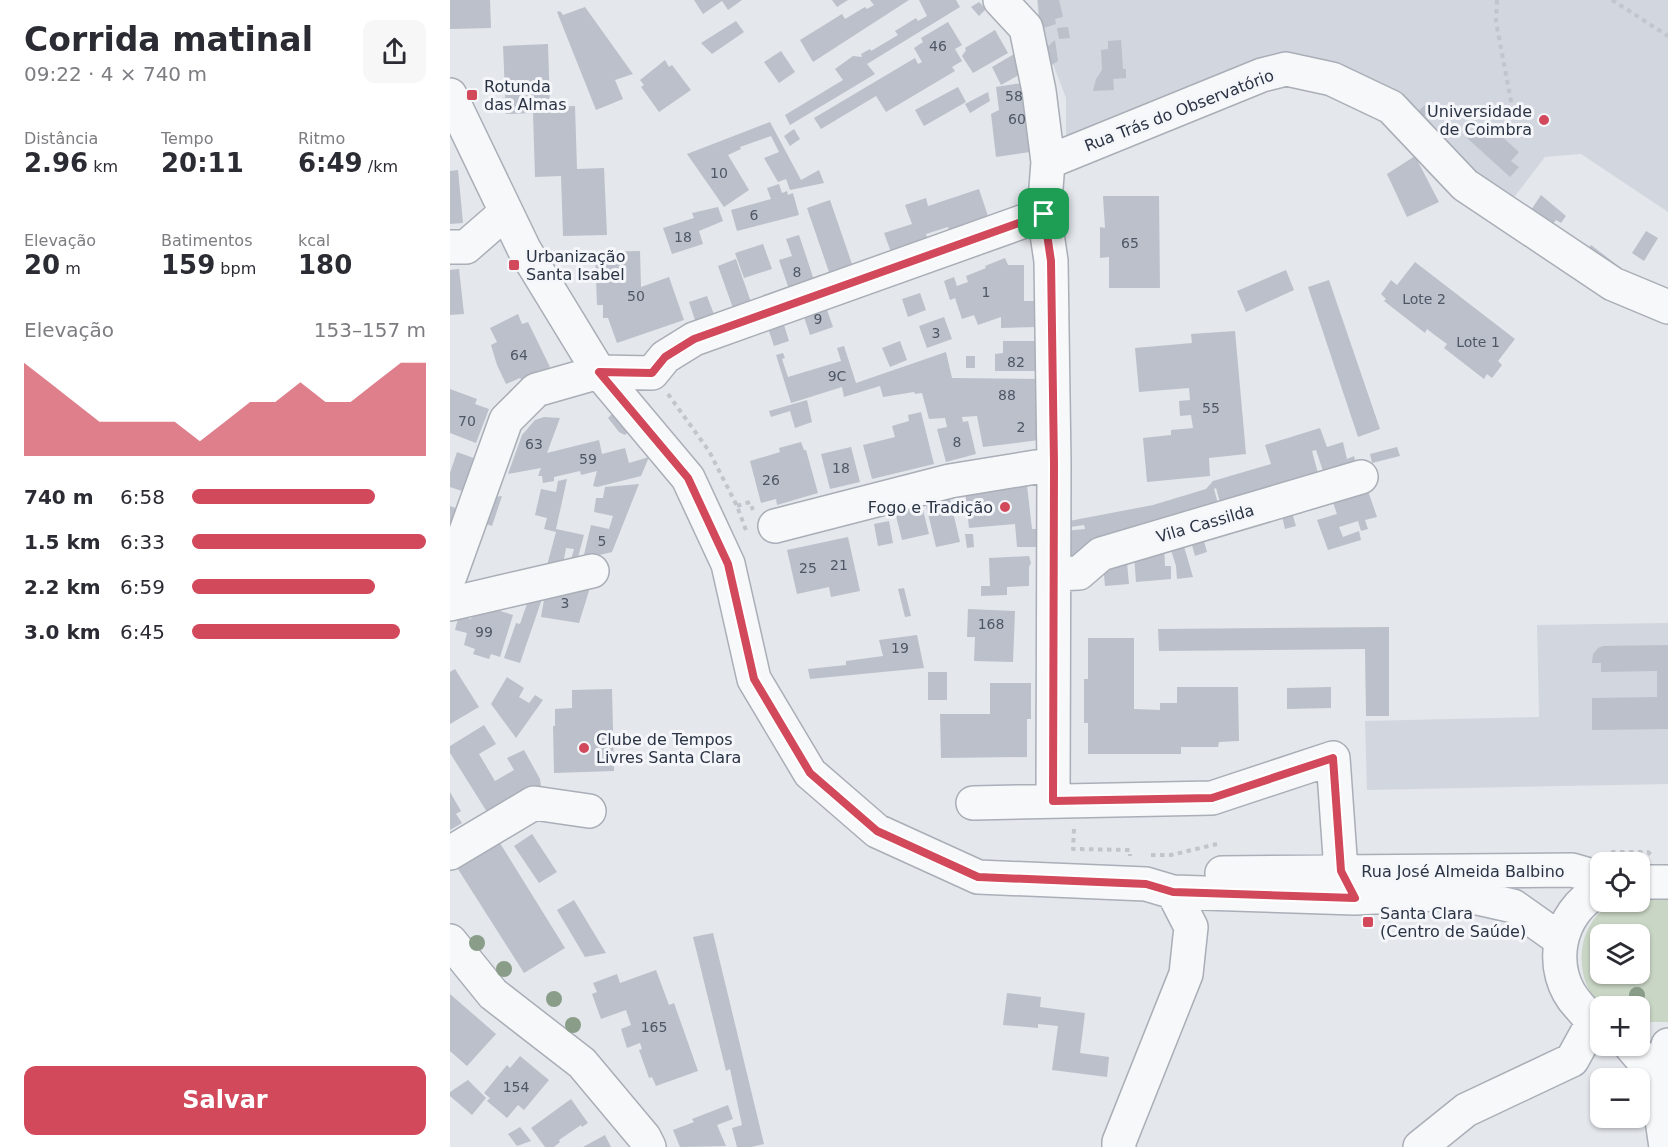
<!DOCTYPE html>
<html lang="pt">
<head>
<meta charset="utf-8">
<style>
  :root { --surface:#fff; --page:#f7f7f7; --text:#2b2b33; --muted:#7c7c81; --accent:#d1495b }
  body { margin:0; font-family:"DejaVu Sans",sans-serif; background:var(--page); color:var(--text); height:100vh; display:flex; flex-direction:column; font-size:22px; white-space:nowrap }
  * { box-sizing:border-box; margin:0 }
  p { font-size:20px; color:var(--muted) }
  .icon { flex:none; width:33px; height:33px; fill:none; stroke:currentColor; stroke-width:2; stroke-linecap:round; stroke-linejoin:round }
  .map { position:relative; flex:1; overflow:hidden }
  .drawer { display:flex; flex-direction:column; background:var(--surface); width:450px }
  .drawer>* { flex:none }
  .tools { position:absolute; left:1140px; top:852px; display:grid; gap:12px }
  .tools a { display:grid; place-items:center; width:60px; height:60px; border-radius:12px; background:var(--surface); box-shadow:0 2px 4px #0004; font-size:30px }
  .pin { position:absolute; display:grid; place-items:center; width:51px; height:51px; color:#fff; margin:-26px; border-radius:12px; box-shadow:0 3px 9px #0006 }
  .round { display:grid; place-items:center; flex:none; width:63px; height:63px; border-radius:12px; background:var(--page) }
  .summary { display:flex; align-items:center; justify-content:space-between; height:102px; padding:0 24px }
  h1 { font-size:33px; font-weight:700; line-height:45px }
  .metrics { display:grid; grid-template-columns:repeat(3,1fr); gap:9px; height:102px; padding:6px 24px }
  .metrics div { display:grid; align-content:center }
  .metrics b { font-size:26px; font-weight:700 }
  .metrics small { font-size:16px; font-weight:400 }
  .metrics p { font-size:16px }
  .chart { height:168px; padding:12px 24px }
  .chart p { display:flex; justify-content:space-between }
  .chart svg { width:100%; height:108px; margin-top:6px; fill:var(--accent); opacity:.7 }
  .cta { display:flex; gap:12px; margin-top:auto; padding:12px 24px }
  .cta a { flex:1; height:69px; border-radius:12px; background:var(--accent); color:#fff; font-size:24px; font-weight:700; line-height:69px; text-align:center }
  ul { padding:0 24px; list-style:none; font-size:20px }
  li { display:grid; grid-template-columns:96px 72px 1fr; align-items:center; height:45px }
  li i { height:15px; border-radius:8px; background:var(--accent) }
  main { display:flex; flex:1; min-height:0 }
  .map>svg:first-child { display:block }
</style>
</head>
<body>
<main>
<section class="drawer">
<div class="summary"><div><h1>Corrida matinal</h1><p>09:22 · 4 × 740 m</p></div><a class="round"><svg class="icon" aria-label="share" viewBox="0 0 24 24"><path d="M12 15V3M7 8l5-5 5 5M5 13v7h14v-7"/></svg></a></div>
<div class="metrics">
<div><p>Distância</p><b>2.96<small> km</small></b></div>
<div><p>Tempo</p><b>20:11</b></div>
<div><p>Ritmo</p><b>6:49<small> /km</small></b></div>
</div>
<div class="metrics">
<div><p>Elevação</p><b>20<small> m</small></b></div>
<div><p>Batimentos</p><b>159<small> bpm</small></b></div>
<div><p>kcal</p><b>180</b></div>
</div>
<div class="chart"><p><span>Elevação</span>153–157 m</p>
<svg viewBox="0 0 160 44" preserveAspectRatio="none"><path d="M0 44V6L10 14L20 22L30 30L40 30L50 30L60 30L70 38L80 30L90 22L100 22L110 14L120 22L130 22L140 14L150 6L160 6V44z"/></svg>
</div>
<ul>
<li><b>740 m</b>6:58<i style="width:78%"></i></li>
<li><b>1.5 km</b>6:33<i style="width:100%"></i></li>
<li><b>2.2 km</b>6:59<i style="width:78%"></i></li>
<li><b>3.0 km</b>6:45<i style="width:89%"></i></li>
</ul>
<div class="cta"><a>Salvar</a></div>
</section>
<div class="map">
<svg width="1218" height="1147" viewBox="0 0 1218 1147">
  <rect width="100%" height="100%" fill="#e4e7ec"/>
  <path fill="#d2d6de" d="M587 0H1218V212L1131 154 1095 157 1062 200 1022 174 948 98 917 77 836 52 616 143V98L589 28Z
    M1218 623V784L917 790 915 721 1089 717 1087 625Z"/>
  <path fill="#c9d6c5" fill-rule="evenodd" d="M1218 895V1022H1190V1006H1153C1147 1001 1141 995 1138 988 1124 958 1133 915 1166 903 1173 900 1182 902 1190 902V896ZM1150 934H1190V974H1150Z"/>
  <path fill="#bbc0ca" d="M0 0H40L41 28 0 29Z
    M244 0H292L278 10 272 1 253 14Z
    M382 0H398L387 7Z
    M420 0H459L363 62 350 40 392 14 395 19 415 7 417 9 424 5Z
    M469 0H506L510 7 417 64 425 74 340 125 335 115 393 80 385 69 403 56 412 57 411 54 420 49 421 51 448 35 445 31 466 18 468 21 477 16Z
    M588 0H609L613 17 605 19 606 24 590 29Z
    M529 2 536 9 529 16 521 7Z
    M135 7 183 74 165 80 173 99 146 110 107 12 110 11 113 15Z
    M286 21 294 32 262 54 251 43Z
    M498 22 512 45 505 49 512 61 502 67 505 71 436 112 426 96 371 129 364 118 465 58 468 64 472 62 464 48 473 42 471 38Z
    M618 27 620 38 609 39 607 28Z
    M545 30 558 53 523 73 512 56 516 50 515 48Z
    M605 40 608 61 602 65 596 48Z
    M671 40 673 69H676V78L663 79 664 90 643 91 646 79 652 70 651 50 658 49V41Z
    M98 44 100 107 125 106 127 169 154 168 157 235 113 236 111 176 85 177 83 113 56 114 53 46Z
    M571 50 576 71 551 85 542 67Z
    M331 51 345 72 329 83 314 62Z
    M215 60 219 67 222 65 241 90 209 112 191 87 194 85 190 80Z
    M578 82 587 151 546 157 541 114 549 110 546 87Z
    M508 87 516 102 474 126 465 110Z
    M538 92 540 101 520 113 515 104Z
    M975 105 980 111 968 121 963 116Z
    M320 122 351 180 369 170 374 183 340 190 336 179 328 182 314 158 329 152 321 136 290 147 291 149 278 155 299 190 274 207 237 154Z
    M1039 125 1069 152 1061 161 1069 167 1060 177 1016 137 1024 128 1031 134Z
    M344 129 350 139 340 146 334 136Z
    M965 156 989 202 957 217 937 174Z
    M8 170 13 223 0 224V171Z
    M329 184 332 193 337 191 338 195 343 193 349 215 287 231 281 210 321 199 317 188Z
    M529 189 539 219 500 232 498 227 476 234 479 243 442 255 434 233 462 224 455 205 476 198 478 206Z
    M1091 195 1116 216 1111 223 1106 220 1102 225 1079 213Z
    M653 196H709L710 288H659V257L650 258V227L655 228Z
    M380 200 402 264 379 272 357 208Z
    M268 207 273 221 249 231 253 244 222 254 213 228 244 218 242 213Z
    M1196 231 1208 238 1194 261 1182 253Z
    M349 235 365 283 340 292 329 260 342 256 336 239Z
    M313 244 322 269 294 278 285 253Z
    M1141 245 1171 268 1168 273 1137 250Z
    M190 251 191 287 219 277 234 320 167 343 158 318H153V305H147L145 252Z
    M555 258 558 265H574V301H587V327L551 328V317L528 325 524 315 512 319 505 298 500 300 494 281 504 277 507 286 518 282 516 276 536 268 535 266Z
    M286 259 302 305 284 311 268 266Z
    M965 262 1065 339 1048 361 1052 365 1042 378 1037 374 1034 379 994 348 997 344 986 336 977 329 975 333 934 301 936 299 931 294 941 280 947 285Z
    M9 269 14 314 0 315V270Z
    M836 270 844 290 796 312 787 291Z
    M879 280 930 429 908 437 858 287Z
    M470 293 476 310 458 317 452 299Z
    M257 296 265 317 246 323 239 302Z
    M375 304 383 327 360 335 352 311Z
    M68 314 72 324 78 322 100 367 72 381 70 378 56 384 47 365 41 345 47 342 40 328Z
    M350 314 351 319 334 325 339 341 324 346 317 325Z
    M494 317 502 339 477 348 469 326Z
    M785 331 796 454 759 458 760 476 697 482 693 438 721 435V430L743 428 741 415 730 416 729 401 740 400 739 388 689 392 685 348 742 343 741 334Z
    M450 341 457 360 440 367 432 348Z
    M553 341H587L588 371H545V354L553 353Z
    M394 346 406 383 496 352 502 378 588 379 589 440 533 447 527 416 512 417 513 422 518 421 526 454 496 462 487 429 497 427 495 418 479 419 472 393 465 394 464 392 433 397 430 386 394 397 392 387 341 403 326 355 333 353 335 358 332 359 338 377 391 361 387 348Z
    M516 356H525V368H516Z
    M0 389 27 399 25 404 39 409 26 443 0 433Z
    M357 400 362 422 345 428 340 411 321 417 319 411Z
    M471 412 484 464 422 479 413 445 445 437 442 426 459 421 458 415Z
    M162 414 178 432 175 435 169 432 158 418Z
    M94 417 110 418 97 453 149 440 152 454 175 448 179 463 199 457 191 476 147 487 143 486 147 471 131 475 130 471 104 477V481L93 483 92 476H88L91 468 58 474 72 435 85 420Z
    M870 428 877 447 893 442 897 459 904 456 907 468 875 477 866 450 862 451 869 477 771 506 766 488 764 489 769 507 643 538V554L616 566 614 531 635 529 634 525 614 528V522L703 505 756 489 763 481 821 464 815 445Z
    M351 442 354 450H356L368 493 327 505 326 499 311 503 300 461 330 452 329 448Z
    M401 447 410 482 380 489 371 454Z
    M947 447 950 456 922 463 920 454Z
    M7 452 29 460 18 493 0 487V473Z
    M117 479 106 529 134 535 127 561 120 563 124 549 116 548 113 564 96 569 106 532 94 529 97 518 85 515 91 489 106 492 108 481Z
    M189 484 162 552 133 559 141 525 159 529 163 516 144 512 146 498H153L155 487Z
    M577 485 582 529H587L588 547H567L565 524 519 528 515 491Z
    M916 485 927 517 915 520 918 529 911 531 908 521 889 527 893 537 909 531 911 540 878 550 867 520 887 514 881 497Z
    M499 495 510 542 486 547 475 501Z
    M52 496 42 526 30 522 39 498Z
    M471 502 479 534 452 540 444 508Z
    M0 506 11 510 0 540Z
    M841 509 846 526 835 529 831 512Z
    M439 521 443 543 428 546 424 524Z
    M515 534H523L524 547 517 548Z
    M752 534 757 552 745 556 740 538Z
    M398 537 410 591 381 597 379 587 347 594 337 550Z
    M732 540 743 577 727 579 726 566 719 544Z
    M714 546 715 566H721V579L686 582 684 555Z
    M579 556 581 563 579 567V586L557 587V595L531 596V586H540L539 558Z
    M677 563 679 584 655 586 653 564Z
    M143 578 129 623 91 617 96 588Z
    M454 588 461 616 455 617 448 589Z
    M80 595 92 599 70 663 54 658 66 623 70 624Z
    M25 607H37L63 615 50 657 41 654 39 659 23 654 25 649 14 645 17 633 5 630 9 615 21 619Z
    M518 609 565 611 563 662 524 661 525 637H517Z
    M939 627V716H916L915 649 709 651 708 629Z
    M467 635 474 668 360 679 358 669 396 665V661L433 656 429 640Z
    M638 638H684V709L710 710V703H727V687H788L789 741 769 742 768 747H731V754H638V723H634V679H638Z
    M1218 645V729L1142 730V698L1207 697V671L1151 672V663H1142L1143 654 1148 648 1153 646Z
    M5 669 29 707 0 724V672Z
    M478 672H497V700H478Z
    M57 677 74 688 69 697 79 703 85 695 93 700 66 738 41 704Z
    M540 683H581V719H577V757L491 758 490 714H540Z
    M881 687V708L837 709V688Z
    M162 689 164 771 104 773 103 726H105V709L122 708V690Z
    M34 725 46 744 29 754 45 781 64 770 57 758 74 750 90 779 91 787 77 791 76 789 37 812 0 753V746Z
    M0 792 11 811 6 814 12 823 0 830Z
    M82 834 107 872 89 883 64 846Z
    M48 840 115 948 74 973 6 866Z
    M124 900 156 953 135 957 107 910Z
    M263 933 314 1144 301 1147H287L282 1128 292 1125 280 1069 276 1071 243 937Z
    M206 970 219 1005 224 1003 248 1071 206 1086 202 1077 199 1078 189 1050 192 1049 190 1043 177 1048 171 1029 181 1025 176 1010 151 1019 142 994 147 992 143 983 167 974 170 983Z
    M557 993 591 997 590 1007 635 1013 630 1053 659 1057 657 1077 602 1070 608 1026 588 1024V1028L553 1025Z
    M0 994 46 1034 17 1066 0 1051Z
    M70 1056 99 1080 74 1110 68 1105 57 1118 37 1101 40 1098 34 1093 57 1065 60 1068Z
    M18 1080 36 1098 22 1115 0 1096V1092Z
    M121 1099 138 1123 132 1127 131 1125 109 1140 110 1142 104 1147H95L81 1128Z
    M278 1105 283 1119 267 1125 276 1146 230 1147 223 1130 244 1122 242 1119Z
    M70 1127 81 1141 67 1146 58 1134Z
    M155 1135 161 1147H133Z"/>
  <g fill="none" stroke-linecap="round" stroke-linejoin="round">
    <defs>
      <path id="minor" d="M550 0 576 28 589 91 598 162 594 214 601 261 604 464 603 801
        M0 95 74 249 149 372 238 478 278 564 304 679 360 773 427 831 528 877 696 884 723 892 905 898 1005 893 1063 906 1111 940
        M598 162 812 75 836 69 882 79 941 107 1015 185 1163 284 1218 307
        M0 247H16L55 213
        M325 526 500 481 604 464
        M604 574 629 573 651 554 911 477
        M0 576 56 420 86 390 149 372 202 373 215 357 244 339 594 214
        M0 604 142 571
        M523 803 762 798 883 758 891 871 905 898
        M0 853 84 803 139 811
        M772 873 1122 870 1150 878
        M1190 882H1218
        M1150 890C1107 912 1096 971 1129 1006 1136 1014 1141 1021 1150 1024
        M0 941 43 994 132 1063 194 1137 199 1147
        M1181 1046 1192 1059 1207 1086 1216 1147
        M1207 1086 1218 1045
        M669 1147V1142L736 974 741 927 723 892
        M970 1147 1016 1110 1122 1060 1143 1022"/>
    </defs>
    <use href="#minor" stroke="#a9aeb7" stroke-width="36"/>
    <path stroke="#c2c5cb" stroke-width="4" stroke-dasharray="4.5 4.5" stroke-linecap="butt" d="M1047 0 1046 22 1062 106 1060 129
      M1162 0 1218 36
      M218 394 259 451 287 506 297 533
      M287 506 300 502 303 510
      M624 829 623 849 680 850V856
      M1161 852H1198L1202 856
      M701 855H721L767 844"/>
    <use href="#minor" stroke="#f7f8fa" stroke-width="33"/>
  </g>
  <g fill="#899d89">
    <circle cx="27" cy="943" r="8"/>
    <circle cx="54" cy="969" r="8"/>
    <circle cx="1187" cy="995" r="8"/>
    <circle cx="104" cy="999" r="8"/>
    <circle cx="123" cy="1025" r="8"/>
  </g>
  <g fill="none" stroke-linecap="round" stroke-linejoin="round">
    <defs>
      <path id="route" d="M594 214 601 261 604 464 603 801 762 798 883 758 891 871 905 898 723 892 696 884 528 877 427 831 360 773 304 679 278 564 238 478 149 372 202 373 215 357 244 339Z"/>
    </defs>
    <use href="#route" stroke="#fff" stroke-width="12"/>
    <use href="#route" stroke="#d1495b" stroke-width="8"/>
  </g>
  <g fill="#d1495b" stroke="#f4f6f9" stroke-width="2">
    <rect x="16" y="89" width="12" height="12" rx="3"/>
    <circle cx="1094" cy="120" r="6"/>
    <rect x="58" y="259" width="12" height="12" rx="3"/>
    <circle cx="555" cy="507" r="6"/>
    <circle cx="134" cy="748" r="6"/>
    <rect x="912" y="916" width="12" height="12" rx="3"/>
  </g>
  <g text-anchor="middle" stroke-width="6" stroke-linejoin="round" paint-order="stroke">
    <g font-size="14" fill="#4f5766">
      <text x="488" y="51">46</text>
      <text x="564" y="101">58</text>
      <text x="567" y="124">60</text>
      <text x="269" y="178">10</text>
      <text x="304" y="220">6</text>
      <text x="233" y="242">18</text>
      <text x="680" y="248">65</text>
      <text x="347" y="277">8</text>
      <text x="536" y="297">1</text>
      <text x="186" y="301">50</text>
      <text x="974" y="304">Lote 2</text>
      <text x="368" y="324">9</text>
      <text x="486" y="338">3</text>
      <text x="1028" y="347">Lote 1</text>
      <text x="69" y="360">64</text>
      <text x="566" y="367">82</text>
      <text x="387" y="381">9C</text>
      <text x="557" y="400">88</text>
      <text x="761" y="413">55</text>
      <text x="17" y="426">70</text>
      <text x="571" y="432">2</text>
      <text x="507" y="447">8</text>
      <text x="84" y="449">63</text>
      <text x="138" y="464">59</text>
      <text x="391" y="473">18</text>
      <text x="321" y="485">26</text>
      <text x="152" y="546">5</text>
      <text x="389" y="570">21</text>
      <text x="358" y="573">25</text>
      <text x="115" y="608">3</text>
      <text x="541" y="629">168</text>
      <text x="34" y="637">99</text>
      <text x="450" y="653">19</text>
      <text x="204" y="1032">165</text>
      <text x="66" y="1092">154</text>
    </g>
    <g font-size="16" fill="#2b3445" stroke="#f4f6f9" text-anchor="start">
      <text x="34" y="92">Rotunda<tspan x="34" dy="18">das Almas</tspan></text>
      <text x="1082" y="117" text-anchor="end">Universidade<tspan x="1082" dy="18">de Coimbra</tspan></text>
      <text x="76" y="262">Urbanização<tspan x="76" dy="18">Santa Isabel</tspan></text>
      <text x="543" y="513" text-anchor="end">Fogo e Tradição</text>
      <text x="146" y="745">Clube de Tempos<tspan x="146" dy="18">Livres Santa Clara</tspan></text>
      <text x="930" y="919">Santa Clara<tspan x="930" dy="18">(Centro de Saúde)</tspan></text>
    </g>
    <g font-size="16" fill="#2b3445" stroke="#f4f6f9">
      <text transform="translate(729 110) rotate(-21)" y="6">Rua Trás do Observatório</text>
      <text transform="translate(755 523) rotate(-16)" y="6">Vila Cassilda</text>
      <text x="1013" y="877">Rua José Almeida Balbino</text>
    </g>
  </g>
</svg>
<div class="tools">
<a><svg class="icon" aria-label="locate" viewBox="0 0 24 24"><circle cx="12" cy="12" r="6"/><path d="M12 2v4M12 18v4M2 12h4M18 12h4"/></svg></a>
<a><svg class="icon" aria-label="layers" viewBox="0 0 24 24"><path d="M12 4l9 5-9 5-9-5zM3 14l9 5 9-5"/></svg></a>
<a>+</a>
<a>−</a>
</div>
<div class="pin" style="left:594px;top:214px;background:#1e9e55"><svg class="icon" aria-label="arrive" viewBox="0 0 24 24"><path d="M6 21V4h12l-3 4 3 4H6"/></svg></div>
</div>
</main>
</body>
</html>
